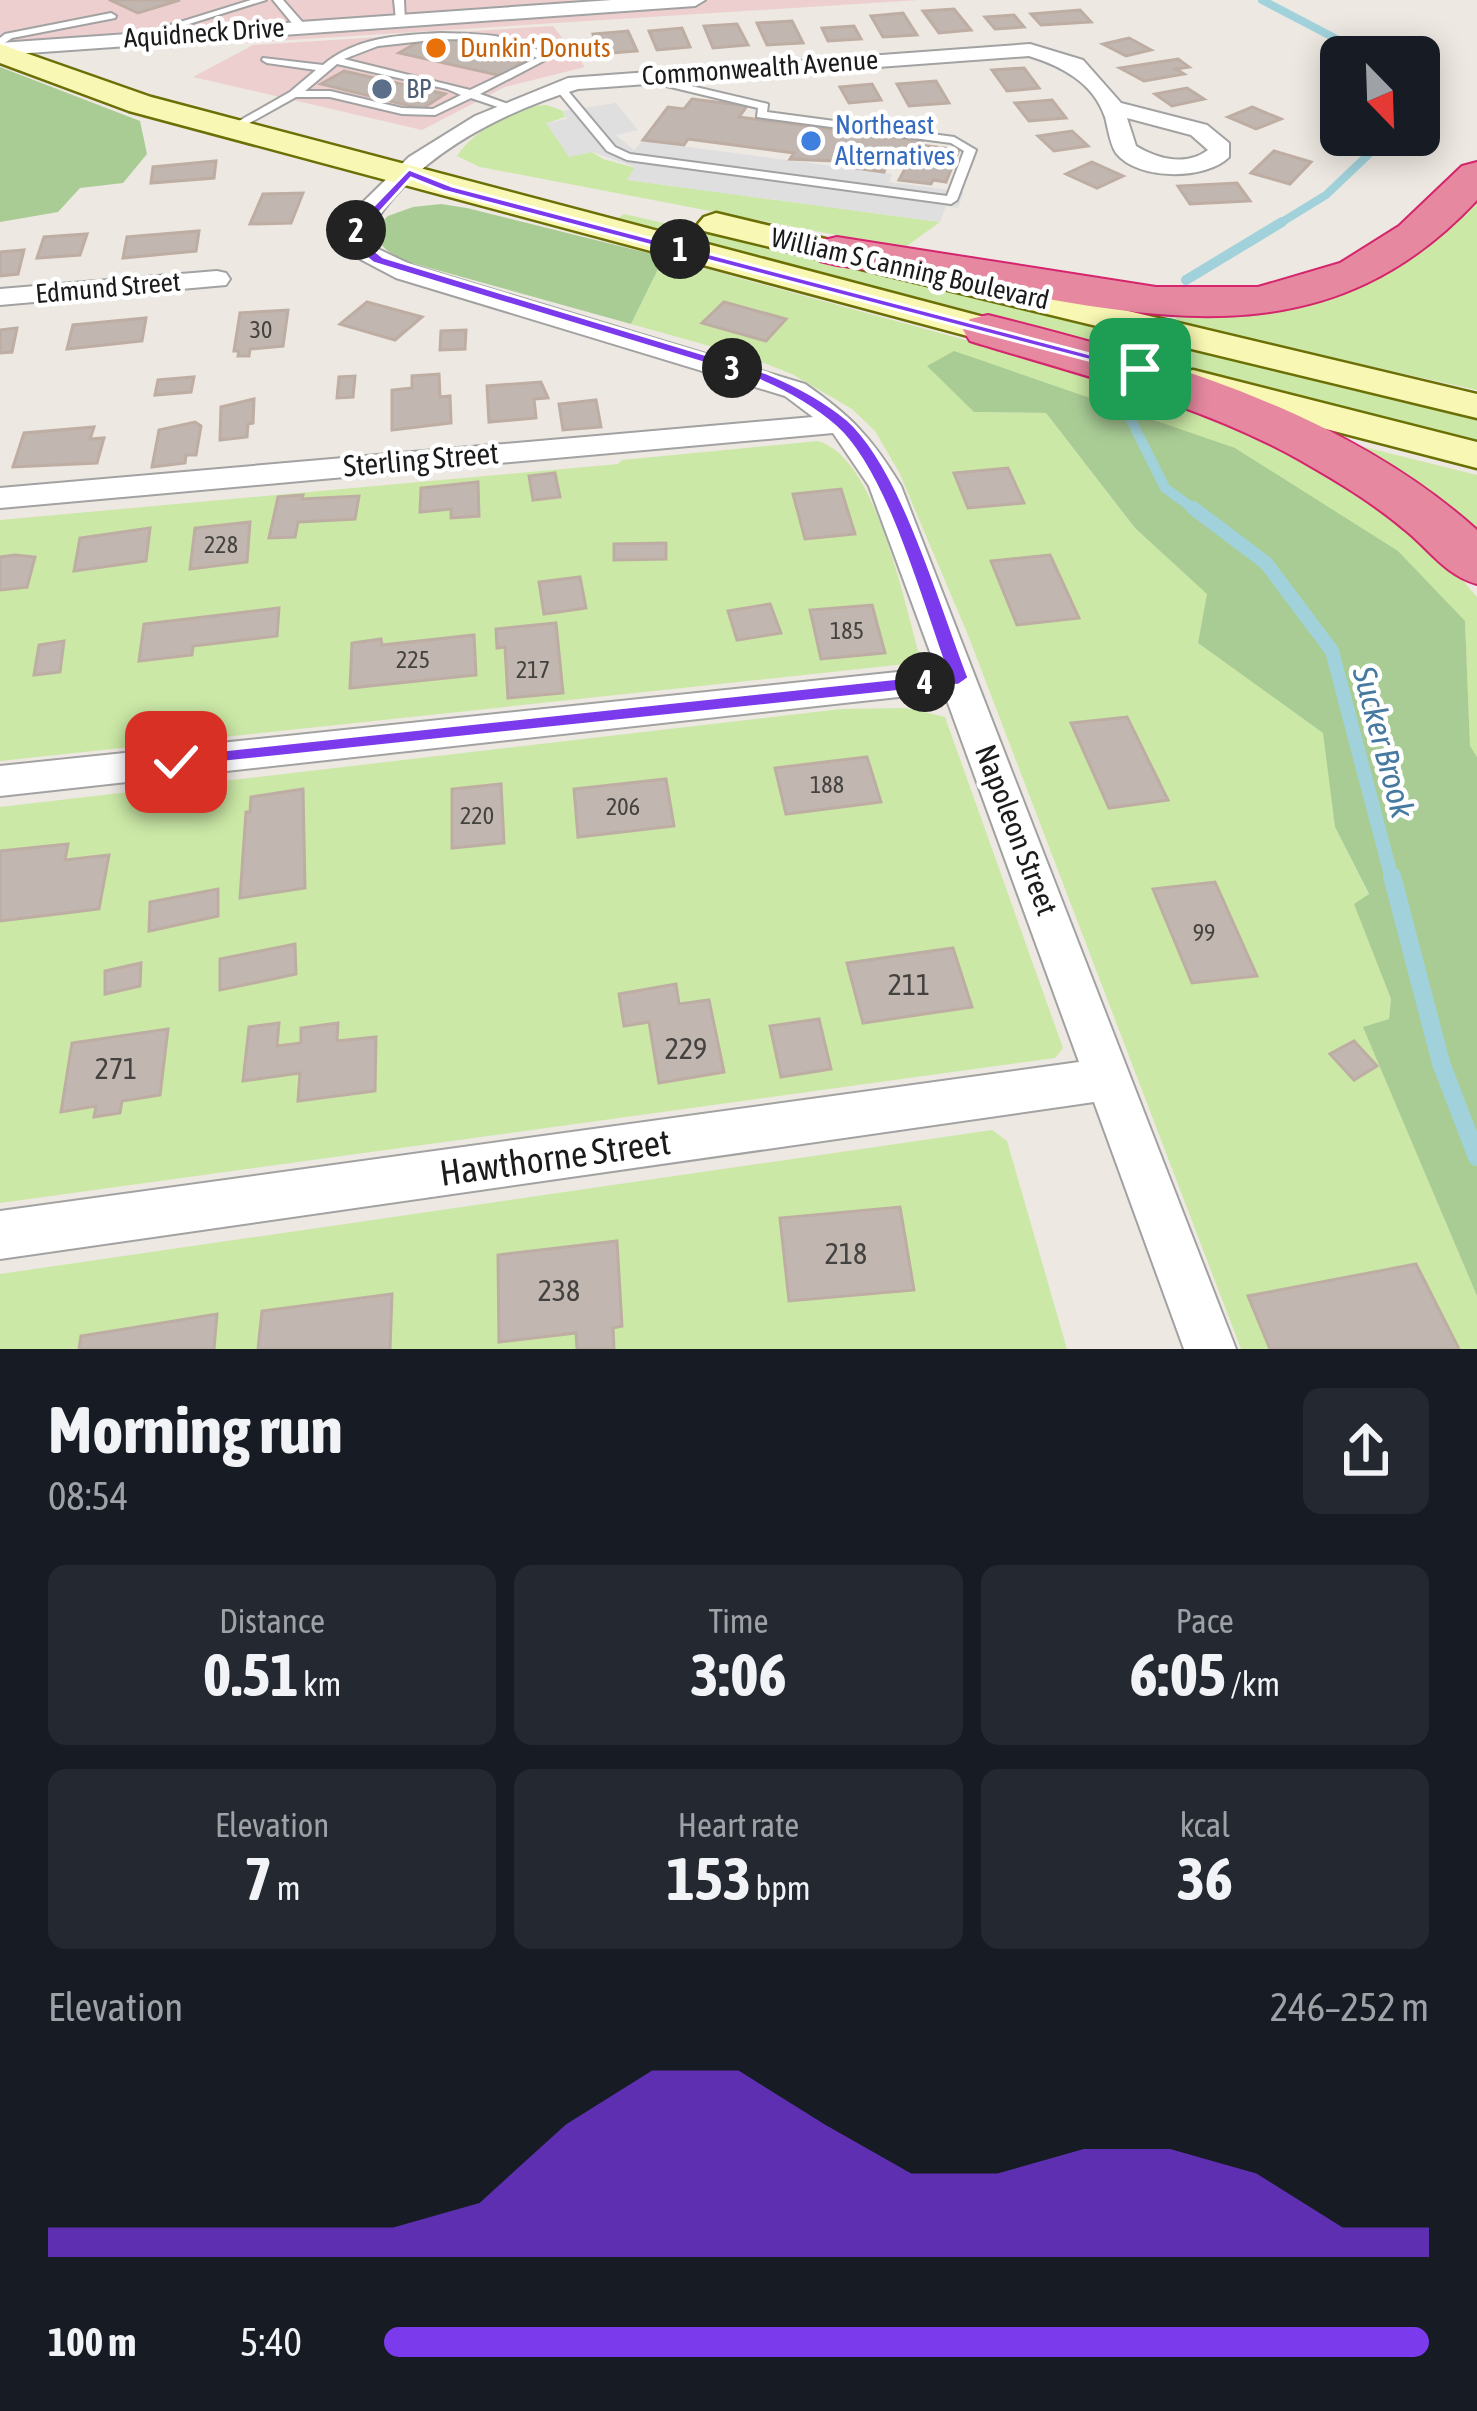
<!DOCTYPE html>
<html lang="en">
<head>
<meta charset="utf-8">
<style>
  :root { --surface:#171b24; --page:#242831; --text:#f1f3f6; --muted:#9ea1a6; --accent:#7c3aed }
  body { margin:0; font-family:"Asap Condensed",sans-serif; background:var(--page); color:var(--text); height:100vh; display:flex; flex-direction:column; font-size:45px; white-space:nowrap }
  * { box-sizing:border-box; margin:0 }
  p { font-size:39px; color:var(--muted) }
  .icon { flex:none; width:66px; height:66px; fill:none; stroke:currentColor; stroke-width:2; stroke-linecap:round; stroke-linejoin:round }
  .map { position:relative; height:1349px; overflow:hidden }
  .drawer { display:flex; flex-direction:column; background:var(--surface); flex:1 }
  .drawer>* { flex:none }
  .needle { width:78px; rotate:157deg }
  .fabs { position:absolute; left:1320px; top:36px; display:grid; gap:24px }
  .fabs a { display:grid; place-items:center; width:120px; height:120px; border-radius:18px; background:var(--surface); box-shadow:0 6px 30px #0003; font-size:60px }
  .pin { position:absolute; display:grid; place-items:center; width:102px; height:102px; color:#fff; margin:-51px; border-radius:24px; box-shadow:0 6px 18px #0006 }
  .km { position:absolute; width:60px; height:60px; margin:-30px; border-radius:50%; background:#222; color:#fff; font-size:33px; line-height:60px; text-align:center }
  .round { display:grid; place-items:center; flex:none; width:126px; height:126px; border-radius:18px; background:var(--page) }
  .headline { display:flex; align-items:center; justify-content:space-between; height:204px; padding:0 48px }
  h1 { font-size:66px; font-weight:700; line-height:90px }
  .figures { display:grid; grid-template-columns:repeat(3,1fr); gap:18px; height:204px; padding:12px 48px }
  .figures div { display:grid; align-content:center; border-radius:18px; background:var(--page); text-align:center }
  .figures b { font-size:60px; font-weight:700 }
  .figures small { font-size:33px; font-weight:400 }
  .figures p { font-size:33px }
  .chart { height:336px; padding:24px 48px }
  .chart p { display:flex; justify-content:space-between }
  .chart svg { width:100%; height:216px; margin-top:12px; fill:var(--accent); opacity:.7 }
  ul { padding:0 48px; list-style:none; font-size:39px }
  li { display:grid; grid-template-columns:192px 144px 1fr; align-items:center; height:90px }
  li i { height:30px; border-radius:15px; background:var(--accent) }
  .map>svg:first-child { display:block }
</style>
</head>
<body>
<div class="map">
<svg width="1477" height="1349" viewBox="0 0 1477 1349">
  <rect width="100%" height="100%" fill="#ede8e1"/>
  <path fill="#eecfd0" d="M0 0H919L147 49 149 33 0 42Z
    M553 26 585 67 505 87 422 130 193 77 253 45Z"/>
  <path fill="#cbe8a6" d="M547 105 563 111 565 117 547 123 603 159 636 168 628 180 940 222 904 248 480 167 457 156C473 131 516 105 547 105Z
    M1477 194V390L1174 323 1177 314 1382 273 1438 236Z
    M624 214 1004 301 1477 419V441L616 220Z
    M664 257C767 286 870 314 973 342 1131 386 1303 429 1429 542 1446 558 1461 579 1477 597V757L1470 747 1465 621 954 352 974 412 1046 413 1135 528 1208 594 1198 643 1324 733 1335 827 1369 895 1355 905 1391 999 1389 1019 1364 1028 1477 1296V1349H1241L968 635 899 472 875 431 852 409 792 374 749 357 631 324Z
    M818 441C878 459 903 603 921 660L915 663 0 761V520L618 464 622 460Z
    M1364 447 1477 475V544L1357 455Z
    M906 708 945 717 1063 1048 1055 1058 0 1203V807L841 709Z
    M992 1130 1007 1141 1067 1349H0V1274Z"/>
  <path fill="#a9cc95" d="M0 67 140 121 147 154 123 183 80 188 58 212 0 222Z
    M441 204 467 208 664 257 631 324 408 262C390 253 377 248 376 227L388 216 413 207Z
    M954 351 1235 448 1398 551 1465 621 1470 746 1477 757V1296L1363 1027 1389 1019 1391 999 1354 904 1369 894 1335 827 1323 733 1198 643 1207 594 1135 528 1046 413 974 412 927 366Z"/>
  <path fill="#dfdfdf" d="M616 103 638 130 616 135 634 150 642 141 892 174 889 182 964 192 958 208 946 206 940 222 627 180 635 167 593 152 569 157 546 123 567 119 563 111Z"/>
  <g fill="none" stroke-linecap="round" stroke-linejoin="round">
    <path stroke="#a1d2db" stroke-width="8" d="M1262 0 1371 57
      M1277 225 1326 195 1389 135"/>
    <path stroke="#a1d2db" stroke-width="10" d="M1186 280 1282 222
      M1125 408 1165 488 1197 511"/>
    <path stroke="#a1d2db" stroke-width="14" d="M1193 508 1266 563 1332 651 1392 879"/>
    <path stroke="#a1d2db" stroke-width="18" d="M1392 876 1441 1063 1477 1157"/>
  </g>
  <path fill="#c1b7b0" stroke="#beada3" stroke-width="3" d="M116 0H180L138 13 112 1Z
    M954 9 971 30 939 33 923 11Z
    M1080 10 1091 22 1041 25 1031 14Z
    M903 13 917 35 883 37 871 16Z
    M1014 15 1024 27 995 29 985 17Z
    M792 21 803 43 767 45 757 23Z
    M737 24 748 45 713 48 704 26Z
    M854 26 861 39 828 41 822 28Z
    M682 28 690 47 657 50 649 31Z
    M628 31 637 51 600 54 593 34Z
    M453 37 534 54 502 76 399 53 420 41Z
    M1129 38 1151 50 1126 56 1103 44Z
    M1178 59 1189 67 1176 69 1184 74 1144 81 1120 68Z
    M1024 68 1039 88 1007 91 992 70Z
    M344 71 445 94 422 109 321 84Z
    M936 81 949 103 909 106 897 84Z
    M872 84 881 100 849 103 840 87Z
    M1187 88 1204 99 1172 106 1155 94Z
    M692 99 747 106 739 117 922 141 920 145 959 150 946 182 933 180 931 184 899 180 906 167 887 165 884 172 856 168 859 162 790 159 794 153 688 139 684 145 643 140 668 107 684 109Z
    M1052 100 1066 118 1029 121 1015 103Z
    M1252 107 1281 119 1256 129 1228 117Z
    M1072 131 1088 146 1054 151 1038 136Z
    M1274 151 1311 162 1290 184 1251 173Z
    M216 161 214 178 151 183 153 167Z
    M1092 162 1123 176 1097 188 1066 174Z
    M1237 183 1250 201 1190 204 1178 186Z
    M303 193 291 223 250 224 263 194Z
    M199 231 196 251 123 258 127 237Z
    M87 234 80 255 37 258 44 237Z
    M24 250 18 274 0 276V252Z
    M367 302 422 317 395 340 340 324Z
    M724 302 786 319 766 341 702 323Z
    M288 310 283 346 250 349 249 356H238L239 351H234L240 313Z
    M146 318 142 341 67 349 73 325Z
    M17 328 12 352 0 353V330Z
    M466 330 465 349 440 350 441 331Z
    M439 374 440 397 450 396 451 423 392 430V390L412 388V376Z
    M355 376 353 397 337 398 339 377Z
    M194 377 191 392 155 395 158 380Z
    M541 382 548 398 534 399 536 418 489 422 487 386Z
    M254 399 253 423 248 424 247 437 220 440 221 407Z
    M596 400 601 427 563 430 559 404Z
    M195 422 201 426 196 455H186L185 463 152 467 159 430Z
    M94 427 90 439 104 438 97 463 13 467 24 433Z
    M1008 468 1024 503 968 508 954 473Z
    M555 473 560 497 533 500 529 476Z
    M478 482 479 516 451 518V509L420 512 421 488Z
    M841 489 855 534 805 539 793 494Z
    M303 495 302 499 359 496 355 519 298 522 295 537 269 538 278 497Z
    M250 522 247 562 190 569 195 528Z
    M150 528 146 561 74 571 80 538Z
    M666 543V559L614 560V544Z
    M15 555 35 557 27 587 0 590V557Z
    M1050 555 1079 618 1017 625 991 561Z
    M580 577 586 608 544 614 539 582Z
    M770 604 781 633 737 640 728 611Z
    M872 605 885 653 821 659 810 610Z
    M279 608 277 636 193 646 192 655 139 661 144 624Z
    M556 623 563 693 508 698 505 647 497 648 496 629Z
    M474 635 476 675 350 688 352 643 381 639 382 645Z
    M64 641 60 672 34 675 39 645Z
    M1127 717 1168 800 1109 808 1071 723Z
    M867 757 881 802 786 814 775 768Z
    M666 779 674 826 578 837 574 789Z
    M501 784 504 843 452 848V789Z
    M303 789 305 888 240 898 246 812H250L251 797Z
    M68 844 65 860 109 855 99 909 0 921V851Z
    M1215 882 1257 976 1192 983 1153 889Z
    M218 889V916L149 931 150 902Z
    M295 944 296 974 220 990V959Z
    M953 948 972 1007 863 1023 847 963Z
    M141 963 140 986 105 994V971Z
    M676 984 679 1004 709 1000 724 1072 659 1083 649 1022 624 1026 619 994Z
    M819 1019 831 1069 781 1077 770 1026Z
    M279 1023 277 1046 301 1043V1028L338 1023 337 1041 376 1037 375 1091 298 1101 300 1073 243 1081 249 1027Z
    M168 1029 160 1095 122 1101 120 1113 94 1117 96 1106 61 1112 72 1043Z
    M1354 1041 1377 1066 1354 1080 1330 1054Z
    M900 1207 914 1290 789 1301 780 1218Z
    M617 1241 622 1326 613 1328 614 1349H577L576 1333 499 1342 498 1255Z
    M1416 1264 1459 1349H1270L1248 1296Z
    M392 1294 390 1349H258L262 1311Z
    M217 1314 214 1349H79L81 1336Z"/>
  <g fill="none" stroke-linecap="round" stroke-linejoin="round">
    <defs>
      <path id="lane" d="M251 0H266L141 39 132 37Z
        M273 0H283L304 24V28H296Z
        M394 0H404L405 22 396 20Z
        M111 13 116 16 115 18 12 38 0 46V38L5 34Z
        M441 33C478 34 519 33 549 58L480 94 508 104V108L504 109 471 98 435 115 402 114 330 97H296L235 131 225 129 290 92 316 70 267 63 262 60 263 58 323 65C356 37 400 35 441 33ZM441 39C473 40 509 38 537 58L470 90 344 59 378 46ZM337 64 447 89 461 95 433 109 402 108 330 91H305Z
        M659 72 670 81 768 104 767 112 954 137 976 150 957 200 951 204 627 160 607 151 554 87 563 85 615 147 630 154 947 196 964 151 951 143 757 117 758 108 662 85 654 75Z"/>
      <path id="street" d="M612 0H705L695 6 0 55V43Z
        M1030 44 1083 60 1121 103 1207 125 1229 143V157C1206 180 1138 181 1116 153 1110 144 1108 128 1105 117 1093 82 1061 66 1029 56L578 89C498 113 407 160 367 236L378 249 414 266 805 384C851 416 872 438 901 486L1236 1349H1184L1094 1102 0 1259V1211L1079 1062 944 692 0 796V766L936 668 869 486 833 433 0 508V488L813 417 785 396 396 278 360 259 341 237 359 206 409 157 475 116 568 78ZM1127 118 1191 135 1208 150C1187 166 1159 160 1136 146Z
        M217 271 226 273 230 279 226 285 0 305V289Z"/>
      <path id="secondary" d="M0 44 151 97 1048 334 1054 342 1048 350H1020L129 111 0 63Z
        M716 213 1477 394V418L704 231 698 224 704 217Z
        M1193 370 1477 442V468L1179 391 1173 382 1179 373Z"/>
      <path id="highway" d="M1477 162V200C1333 355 1169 322 982 287 934 278 885 272 837 265L820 261 814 251 820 241 837 237 1156 287H1258L1340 263 1399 226 1462 166Z
        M988 315C1157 357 1345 411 1477 530V584C1445 575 1430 550 1405 530 1372 502 1335 480 1298 459 1197 403 1080 375 970 341L963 330 970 319Z"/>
    </defs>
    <use href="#lane" stroke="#a2a2a2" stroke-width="4"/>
    <use href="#street" stroke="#a2a2a2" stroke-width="4"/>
    <use href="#secondary" stroke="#6b6f06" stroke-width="5"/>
    <use href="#highway" stroke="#d4256d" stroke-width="4"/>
    <use href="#lane" fill="#fff" fill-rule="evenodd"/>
    <use href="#street" fill="#fff" fill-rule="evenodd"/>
    <use href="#secondary" fill="#f8f7b3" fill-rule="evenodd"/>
    <use href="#highway" fill="#e588a0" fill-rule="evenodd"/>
  </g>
  <path fill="#7c3aed" stroke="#fff" stroke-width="3" d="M409 169 452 186 1147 369 1134 372 443 191 411 178 362 232 363 241 383 257 767 373C796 385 823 399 847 419 903 469 941 607 969 678L959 685 168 768V757L176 755 947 673C922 606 887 473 836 427 812 406 785 391 756 379L373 263 352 246 349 231Z"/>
  <circle fill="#e8710a" stroke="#fff" stroke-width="4.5" cx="436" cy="48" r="12"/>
  <circle fill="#5c6f8a" stroke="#fff" stroke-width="4.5" cx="382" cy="89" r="12"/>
  <circle fill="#3f7fe0" stroke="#fff" stroke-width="4.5" cx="811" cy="141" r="12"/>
  <g text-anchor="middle" stroke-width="9" stroke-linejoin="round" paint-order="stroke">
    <g font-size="24" fill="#444240">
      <text x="261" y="338">30</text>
      <text x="221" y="553">228</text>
      <text x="847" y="639">185</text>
      <text x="413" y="668">225</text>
      <text x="533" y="678">217</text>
      <text x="827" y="793">188</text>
      <text x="623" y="815">206</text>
      <text x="477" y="824">220</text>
      <text x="1204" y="941">99</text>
    </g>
    <g font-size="27" fill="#1b1b1b" stroke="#fff">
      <text transform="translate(204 33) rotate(-4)" y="9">Aquidneck Drive</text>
      <text transform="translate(760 68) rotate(-4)" y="9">Commonwealth Avenue</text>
      <text transform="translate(910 269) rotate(13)" y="9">William S Canning Boulevard</text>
      <text transform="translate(108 288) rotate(-5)" y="9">Edmund Street</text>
    </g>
    <g font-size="27" fill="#c56008" stroke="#fff" text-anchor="start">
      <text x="460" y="57">Dunkin' Donuts</text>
    </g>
    <g font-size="27" fill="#4e5e75" stroke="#fff" text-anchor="start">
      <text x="406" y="98">BP</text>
    </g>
    <g font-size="27" fill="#366cbe" stroke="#fff" text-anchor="start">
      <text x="835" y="134">Northeast<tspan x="835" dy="31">Alternatives</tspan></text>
    </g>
    <g font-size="30" fill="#1b1b1b" stroke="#fff">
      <text transform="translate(421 460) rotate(-5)" y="10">Sterling Street</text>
      <text transform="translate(1016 830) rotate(69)" y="10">Napoleon Street</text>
    </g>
    <g font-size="30" fill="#444240">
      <text x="909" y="995">211</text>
      <text x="686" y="1059">229</text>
      <text x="116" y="1079">271</text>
      <text x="846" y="1264">218</text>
      <text x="559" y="1301">238</text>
    </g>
    <g font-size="33" font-style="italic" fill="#477aa1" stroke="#fff">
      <text transform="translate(1384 742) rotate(75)" y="12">Sucker Brook</text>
    </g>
    <g font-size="36" fill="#1b1b1b" stroke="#fff">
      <text transform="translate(555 1157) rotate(-8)" y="13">Hawthorne Street</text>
    </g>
  </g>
</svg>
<div class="fabs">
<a><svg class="needle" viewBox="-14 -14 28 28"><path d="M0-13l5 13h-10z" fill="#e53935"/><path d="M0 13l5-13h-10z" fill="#9ea1a6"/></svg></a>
</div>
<div class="pin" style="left:1140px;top:369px;background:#1e9e55"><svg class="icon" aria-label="arrive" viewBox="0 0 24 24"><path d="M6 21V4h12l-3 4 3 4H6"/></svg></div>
<div class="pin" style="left:176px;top:762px;background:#d93025"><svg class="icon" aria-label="check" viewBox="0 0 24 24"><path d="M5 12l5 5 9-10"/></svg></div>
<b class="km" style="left:680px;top:249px">1</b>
<b class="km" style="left:356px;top:230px">2</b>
<b class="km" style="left:732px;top:368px">3</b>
<b class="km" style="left:925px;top:682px">4</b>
</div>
<section class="drawer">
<div class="headline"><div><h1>Morning run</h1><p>08:54</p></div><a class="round"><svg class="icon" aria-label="share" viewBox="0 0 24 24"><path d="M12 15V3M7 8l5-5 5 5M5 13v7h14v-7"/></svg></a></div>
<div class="figures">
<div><p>Distance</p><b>0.51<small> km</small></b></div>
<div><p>Time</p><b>3:06</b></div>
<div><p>Pace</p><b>6:05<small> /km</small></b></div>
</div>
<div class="figures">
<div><p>Elevation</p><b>7<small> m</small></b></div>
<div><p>Heart rate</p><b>153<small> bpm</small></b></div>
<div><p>kcal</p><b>36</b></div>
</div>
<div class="chart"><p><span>Elevation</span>246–252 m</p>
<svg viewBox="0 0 160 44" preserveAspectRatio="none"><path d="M0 44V38L10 38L20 38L30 38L40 38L50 33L60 17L70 6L80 6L90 17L100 27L110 27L120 22L130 22L140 27L150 38L160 38V44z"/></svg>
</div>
<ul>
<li><b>100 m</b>5:40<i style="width:100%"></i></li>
</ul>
</section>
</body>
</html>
